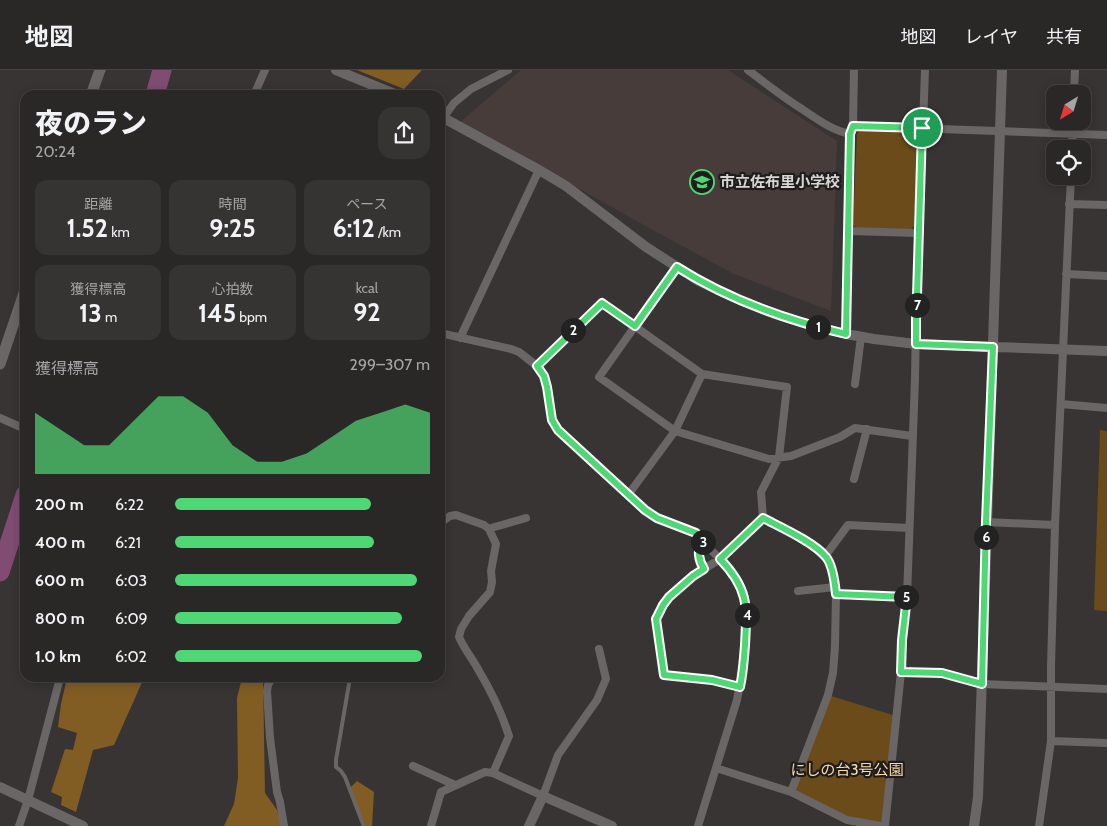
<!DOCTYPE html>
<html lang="ja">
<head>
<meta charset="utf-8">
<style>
  :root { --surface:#2a2727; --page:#363333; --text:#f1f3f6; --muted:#a5a5a7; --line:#464444; --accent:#4fd675 }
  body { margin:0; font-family:Cabin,"Noto Sans JP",sans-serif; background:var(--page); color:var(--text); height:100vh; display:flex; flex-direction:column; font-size:19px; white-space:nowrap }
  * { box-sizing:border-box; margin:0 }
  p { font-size:16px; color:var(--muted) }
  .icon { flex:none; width:28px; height:28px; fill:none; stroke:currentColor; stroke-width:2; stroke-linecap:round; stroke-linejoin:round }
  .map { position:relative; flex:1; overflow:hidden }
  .side { position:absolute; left:20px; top:20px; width:425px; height:592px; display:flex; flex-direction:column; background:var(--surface); border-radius:15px; box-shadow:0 2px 12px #0003,0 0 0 1px var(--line) }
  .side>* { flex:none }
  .needle { width:32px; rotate:218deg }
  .tools { position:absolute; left:1046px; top:15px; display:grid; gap:10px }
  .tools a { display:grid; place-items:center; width:45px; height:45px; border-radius:10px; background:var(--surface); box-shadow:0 2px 12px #0003,0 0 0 1px var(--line); font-size:25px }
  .pin { position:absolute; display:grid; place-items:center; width:42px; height:42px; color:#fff; margin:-21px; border:2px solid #fff; border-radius:50%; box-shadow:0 1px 5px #0007 }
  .km { position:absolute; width:25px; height:25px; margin:-12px; border-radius:50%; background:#222; color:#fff; font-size:14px; line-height:25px; text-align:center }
  .round { display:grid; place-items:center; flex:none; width:52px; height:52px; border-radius:15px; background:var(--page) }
  .overview { display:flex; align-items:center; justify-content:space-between; height:85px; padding:0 15px }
  h1 { font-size:28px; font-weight:800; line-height:38px }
  .metrics { display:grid; grid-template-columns:repeat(3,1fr); gap:8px; height:85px; padding:5px 15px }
  .metrics div { display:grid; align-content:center; border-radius:12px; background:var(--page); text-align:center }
  .metrics b { font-size:25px; font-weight:800 }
  .metrics small { font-size:14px; font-weight:400 }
  .metrics p { font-size:14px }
  .chart { height:140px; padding:10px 15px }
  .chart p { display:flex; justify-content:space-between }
  .chart svg { width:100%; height:90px; margin-top:5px; fill:var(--accent); opacity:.7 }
  ul { padding:0 15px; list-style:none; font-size:16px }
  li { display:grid; grid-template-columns:80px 60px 1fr; align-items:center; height:38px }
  li i { height:12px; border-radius:6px; background:var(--accent) }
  header { display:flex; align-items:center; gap:30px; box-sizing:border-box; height:70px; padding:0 25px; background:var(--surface); border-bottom:1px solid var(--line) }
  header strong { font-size:24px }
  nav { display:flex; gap:28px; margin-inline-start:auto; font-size:18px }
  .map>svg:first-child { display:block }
</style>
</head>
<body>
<header>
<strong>地図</strong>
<nav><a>地図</a><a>レイヤ</a><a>共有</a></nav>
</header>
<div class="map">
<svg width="1107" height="756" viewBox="0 0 1107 756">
  <rect width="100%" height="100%" fill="#383434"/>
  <path fill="#473c3a" d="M521 0H728L837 71 831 241 734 204 642 154 460 52Z"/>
  <path fill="#6a4b19" d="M861 60 914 63 918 66 914 156 911 159 857 158 853 155 857 64Z
    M1100 360 1107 361V541L1094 540Z
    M828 625 896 646 885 756 847 750 791 722Z"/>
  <path fill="#815d24" d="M357 0H422L404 19Z
    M67 608H144L114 675 93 680 76 742 61 735 62 727 51 722 65 679 73 680 77 663 58 657 61 634Z
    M242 608H263L265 723 277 740 282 756H224L234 734 238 708 237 628Z
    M357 711 374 722 372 756H361L364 755 349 719Z"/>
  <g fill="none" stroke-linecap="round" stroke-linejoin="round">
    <path stroke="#814c72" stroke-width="19" d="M155 25 162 0
      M0 502 25 425"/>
    <path stroke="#6a6665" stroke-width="4" d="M350 608 336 690V697L341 701 345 707 363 754"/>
    <path stroke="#6a6665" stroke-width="8" d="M748 0C765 13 783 27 802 39 817 49 833 61 851 64
      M1074 24 1075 0
      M254 25 265 0
      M443 48 454 33 471 19 508 0
      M853 56 1107 65
      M1072 79 1073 51
      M1069 134 1107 135
      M848 161 919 163
      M677 197 599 307 675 361 769 389 791 386 840 367 855 358 912 366
      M1066 204 1107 206
      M440 263 511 279 519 282 537 296 544 306 547 317 552 350 558 360 645 440 657 448 696 463 706 475 730 499 738 511 744 524 747 540 743 597 737 630 698 756
      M846 264 851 64 853 56 854 0
      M460 268 539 100
      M537 296 602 233 702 304 787 317 779 387 761 422 763 448
      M855 314 861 267
      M1061 334 1107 338
      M0 348 25 359
      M854 409 867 359
      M628 425 675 361 702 304
      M986 452 1055 455
      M440 453 450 446 456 445 484 455 489 459 496 474 491 501 492 512 490 522 469 546 461 559 459 567C464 579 473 589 479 601 491 621 502 644 509 666L493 703
      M489 459 491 458 526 448
      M703 472C696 479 699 491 704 499
      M825 486 848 455 909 458
      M798 521 835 517
      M836 524 907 527
      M901 602 943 603 982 614 1107 619
      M272 608 268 615 267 621 270 668 277 722 280 732 284 756
      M740 617 712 610 663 605 656 549 663 535 669 527 693 506 720 489 763 448 812 475 827 487 833 505 836 524 835 576 833 603 828 625 791 722
      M1051 671 1107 673
      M413 696 455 715
      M716 698 791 722 847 750 881 756
      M19 756 28 730 60 608
      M431 756 441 722 485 702 493 703 543 726 558 685 597 630 606 609 599 579
      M885 756 901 602 902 570 907 527 915 309 916 250 925 0
      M1039 756 1051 671V596L1055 455 1071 106"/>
    <path stroke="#6a6665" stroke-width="10" d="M336 0 397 25
      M440 46 539 100 566 116 646 177 699 211 742 231 775 244 813 256 846 264 874 269 916 274 1107 281
      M0 717 83 756
      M529 756 543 726 612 756
      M974 756 978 727 1002 0"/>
    <path stroke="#6a6665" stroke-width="11" d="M91 25 100 0
      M0 294 25 220"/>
  </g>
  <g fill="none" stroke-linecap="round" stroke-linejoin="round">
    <defs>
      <path id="route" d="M853 56 922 58 917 226 916 250V274L993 277 986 452 982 614 942 603 901 602 902 570 907 527 836 524C835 514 833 495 826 487 814 472 780 457 763 448L720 489C749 519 747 536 745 575 744 589 743 603 740 617L712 610 664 605 656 549 663 535 669 527 693 506 704 499C699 491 696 479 703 472L696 463 657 448 645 440 558 360 552 350 547 317 544 306 537 296 602 233 635 256 677 197C729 230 786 250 846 264L850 64Z"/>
    </defs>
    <use href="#route" stroke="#fff" stroke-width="10"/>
    <use href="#route" stroke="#4fd675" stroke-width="6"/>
  </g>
  <defs>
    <symbol id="school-ring" viewBox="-11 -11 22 22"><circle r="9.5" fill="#1e1d1c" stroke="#4fd675" stroke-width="1.5"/><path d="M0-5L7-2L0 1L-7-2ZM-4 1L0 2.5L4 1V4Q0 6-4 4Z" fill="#4fd675"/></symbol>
  </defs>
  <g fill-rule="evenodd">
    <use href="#school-ring" x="688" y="98" width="28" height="28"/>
  </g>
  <g text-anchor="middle" stroke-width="4.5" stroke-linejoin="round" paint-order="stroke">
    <g font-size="15" font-weight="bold" fill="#d7d5d4" stroke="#1e1d1c" text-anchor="start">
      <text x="720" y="117">市立佐布里小学校</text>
    </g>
    <g font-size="15" fill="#fbdaac" stroke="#1e1d1c">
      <text x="847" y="705">にしの台3号公園</text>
    </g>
  </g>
</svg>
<div class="tools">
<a><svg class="needle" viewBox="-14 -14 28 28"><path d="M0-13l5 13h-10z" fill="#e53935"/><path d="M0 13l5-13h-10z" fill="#a5a5a7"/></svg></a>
<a><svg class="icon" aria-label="locate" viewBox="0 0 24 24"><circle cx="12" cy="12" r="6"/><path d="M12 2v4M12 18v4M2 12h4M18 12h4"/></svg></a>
</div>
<div class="pin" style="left:922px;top:58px;background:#1e9e55"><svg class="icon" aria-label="arrive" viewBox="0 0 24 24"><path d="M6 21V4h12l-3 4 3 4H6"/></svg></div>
<b class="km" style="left:818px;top:257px">1</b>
<b class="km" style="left:573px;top:260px">2</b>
<b class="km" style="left:703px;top:472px">3</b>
<b class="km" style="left:747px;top:545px">4</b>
<b class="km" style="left:906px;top:527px">5</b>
<b class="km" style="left:986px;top:467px">6</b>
<b class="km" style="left:917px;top:235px">7</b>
<section class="side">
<div class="overview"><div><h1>夜のラン</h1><p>20:24</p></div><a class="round"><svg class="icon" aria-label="share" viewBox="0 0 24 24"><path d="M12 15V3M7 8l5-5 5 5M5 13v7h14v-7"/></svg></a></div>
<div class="metrics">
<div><p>距離</p><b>1.52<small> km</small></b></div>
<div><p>時間</p><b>9:25</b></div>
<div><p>ペース</p><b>6:12<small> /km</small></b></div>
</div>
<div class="metrics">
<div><p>獲得標高</p><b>13<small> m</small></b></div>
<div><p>心拍数</p><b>145<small> bpm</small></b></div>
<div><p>kcal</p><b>92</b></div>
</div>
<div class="chart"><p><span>獲得標高</span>299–307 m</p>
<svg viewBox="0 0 160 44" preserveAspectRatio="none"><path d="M0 44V14L10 22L20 30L30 30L40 18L50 6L60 6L70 14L80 30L90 38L100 38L110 34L120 26L130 18L140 14L150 10L160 14V44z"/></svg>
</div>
<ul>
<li><b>200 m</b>6:22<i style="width:77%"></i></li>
<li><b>400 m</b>6:21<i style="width:78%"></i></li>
<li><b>600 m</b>6:03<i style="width:95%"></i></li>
<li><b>800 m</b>6:09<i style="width:89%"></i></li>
<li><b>1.0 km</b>6:02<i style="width:97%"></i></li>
</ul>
</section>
</div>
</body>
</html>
